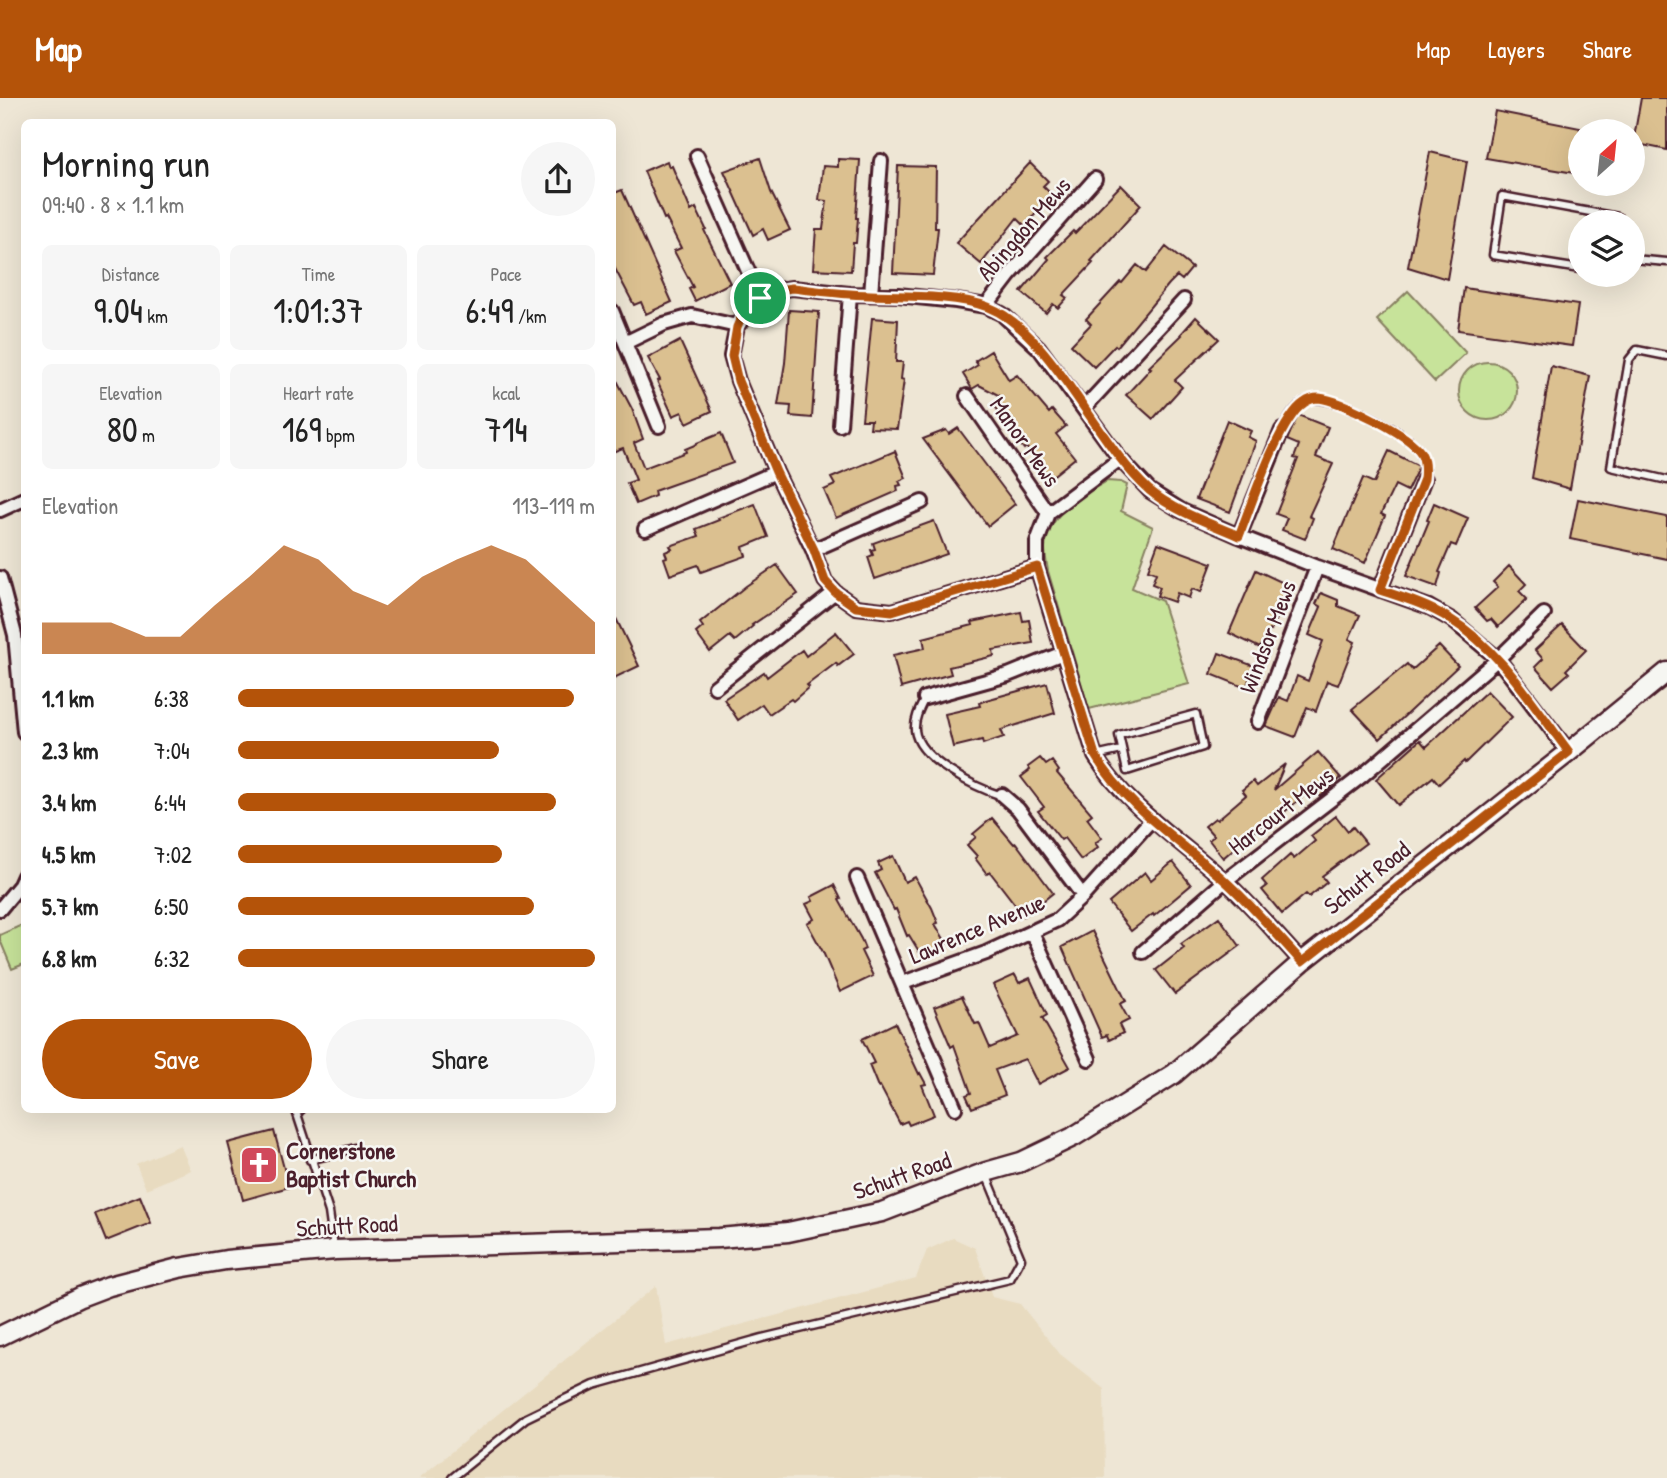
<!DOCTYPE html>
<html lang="en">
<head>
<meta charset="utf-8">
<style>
  :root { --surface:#fff; --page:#f6f6f6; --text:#222; --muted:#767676; --accent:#b45309 }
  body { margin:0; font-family:"Patrick Hand",sans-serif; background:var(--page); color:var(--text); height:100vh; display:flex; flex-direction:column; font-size:26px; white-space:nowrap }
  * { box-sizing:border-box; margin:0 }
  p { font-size:23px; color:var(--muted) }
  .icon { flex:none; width:38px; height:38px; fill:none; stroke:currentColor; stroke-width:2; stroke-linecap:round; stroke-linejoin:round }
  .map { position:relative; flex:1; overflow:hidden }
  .sheet { position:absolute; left:21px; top:21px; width:595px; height:994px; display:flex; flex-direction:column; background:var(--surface); border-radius:10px; box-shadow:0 7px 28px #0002 }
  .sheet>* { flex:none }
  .needle { width:46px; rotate:27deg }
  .controls { position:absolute; left:1568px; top:21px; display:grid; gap:14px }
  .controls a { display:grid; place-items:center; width:77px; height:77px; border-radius:50%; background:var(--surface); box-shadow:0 7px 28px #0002; font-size:35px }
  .pin { position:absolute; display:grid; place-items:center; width:60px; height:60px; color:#fff; margin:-30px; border:4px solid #fff; border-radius:50%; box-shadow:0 2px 7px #0007 }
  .round { display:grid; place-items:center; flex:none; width:74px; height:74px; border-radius:37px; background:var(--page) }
  .head { display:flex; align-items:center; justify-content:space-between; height:119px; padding:0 21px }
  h1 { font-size:38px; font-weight:600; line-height:52px }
  .figures { display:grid; grid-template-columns:repeat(3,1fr); gap:10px; height:119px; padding:7px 21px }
  .figures div { display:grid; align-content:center; border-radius:10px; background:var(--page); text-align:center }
  .figures b { font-size:35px; font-weight:600 }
  .figures small { font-size:19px; font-weight:400 }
  .figures p { font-size:19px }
  .chart { height:196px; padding:14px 21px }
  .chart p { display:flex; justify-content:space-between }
  .chart svg { width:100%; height:126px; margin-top:7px; fill:var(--accent); opacity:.7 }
  .cta { display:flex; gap:14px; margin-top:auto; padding:14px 21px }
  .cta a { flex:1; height:80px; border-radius:42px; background:var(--accent); color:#fff; font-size:28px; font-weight:600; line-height:80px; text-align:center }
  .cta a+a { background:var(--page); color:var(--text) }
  ul { padding:0 21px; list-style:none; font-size:23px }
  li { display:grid; grid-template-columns:112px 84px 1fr; align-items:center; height:52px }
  li i { height:18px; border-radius:9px; background:var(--accent) }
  header { display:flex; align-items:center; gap:42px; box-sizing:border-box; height:98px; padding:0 35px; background:var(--accent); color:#fff }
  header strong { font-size:33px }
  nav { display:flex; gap:38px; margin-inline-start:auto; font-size:24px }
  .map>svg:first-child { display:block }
</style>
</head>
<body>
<header>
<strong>Map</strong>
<nav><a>Map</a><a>Layers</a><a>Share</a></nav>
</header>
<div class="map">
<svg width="1667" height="1380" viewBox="0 0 1667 1380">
  <rect width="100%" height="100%" fill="#eee6d5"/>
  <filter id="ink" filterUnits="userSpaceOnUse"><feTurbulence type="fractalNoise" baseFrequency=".0143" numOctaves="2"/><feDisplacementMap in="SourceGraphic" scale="14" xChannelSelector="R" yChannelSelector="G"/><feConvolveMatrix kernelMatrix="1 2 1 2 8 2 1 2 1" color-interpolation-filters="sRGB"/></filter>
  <g filter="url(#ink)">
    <path fill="#e8dbc0" d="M180 1047 191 1072 146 1091 136 1066Z
      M953 1140 975 1150 992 1199 1020 1206 1060 1256 1104 1291 1105 1380H419L656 1188 666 1247 916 1180 927 1152Z"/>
    <path fill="#c7e39a" stroke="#888162" stroke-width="2" d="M1408 193 1466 255 1435 284 1377 222Z
      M1459 293a29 29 0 1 1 58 0a29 29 0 1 1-58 0Z
      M1107 383 1121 384 1127 387 1121 413 1153 429 1132 490 1162 503 1189 586 1089 611 1048 473C1047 466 1045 458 1045 450 1047 417 1081 397 1107 383Z
      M24 826V866L12 871 0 842V837Z"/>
    <path fill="#dbc090" stroke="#4a1f2b" stroke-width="2" d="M1641 0H1667V52L1633 45Z
      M1495 13 1580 30V76L1486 60Z
      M1430 54 1467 63 1447 181 1408 169Z
      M760 60 771 94 790 132 768 142 763 131 753 137 724 73Z
      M838 61 860 62 856 120H858L856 145H853L851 173 813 171 816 131H823L827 103 819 102 823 68 838 69Z
      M667 63 669 69 672 68 691 113 696 110 706 131 704 132 730 185 695 203 689 191 693 189 674 153 681 150 666 120 664 121 644 73Z
      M1030 65 1048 83 1043 88 1052 97 1025 128 1017 120 981 166 956 145Z
      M898 68 936 69 935 130H938L933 177 893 175Z
      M1121 87 1141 107 1091 163 1093 165 1063 197 1067 200 1058 210 1053 206 1046 215 1021 194 1049 161 1047 159 1073 133 1075 135Z
      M622 92 672 204 646 216 641 204 634 207 612 165V96Z
      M1166 149 1192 170 1182 182 1177 178 1169 186 1117 249 1115 247 1094 269 1071 247 1091 226 1086 221 1120 184 1122 185 1137 167 1146 174Z
      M1464 190 1578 207 1572 248 1458 232Z
      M789 212 819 214 812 320 790 318 791 308 778 307 785 265Z
      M1196 219 1219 241 1175 282 1182 289 1153 321 1126 297 1151 270 1149 269 1182 237 1181 236Z
      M872 220 898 222 896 264H903L901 281 904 282 897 331 870 330 871 322H862Z
      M680 243 712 313 687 325 682 314 673 318 657 283 660 282 648 260Z
      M991 253 1009 282 1017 277 1049 315 1052 312 1066 328 1056 336 1075 360 1050 380 1026 349 1024 351 1016 341 1019 339 993 306 1002 299 979 287 972 291 963 276 978 267 975 263Z
      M1551 268 1590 278 1570 391 1532 380Z
      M612 273 632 311 643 341 634 345 644 370 686 354 685 351 697 346V345L721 335 733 365 654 393 655 398 636 406 627 385 636 382 623 350 612 354Z
      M1298 317 1328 329 1316 359 1333 366 1309 418 1313 420 1305 441 1282 432 1287 420 1276 416 1298 361 1294 360 1299 347 1287 342Z
      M1227 322 1251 333 1248 339 1256 343 1230 414 1196 401Z
      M958 330 1015 406 988 428 923 341 946 332 949 336Z
      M895 353 906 380 899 383 901 387 897 388 898 393 836 420 824 392 835 387 831 380Z
      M1389 353 1419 368 1407 393 1395 387 1381 416 1385 418 1365 465 1333 451 1363 380 1374 385Z
      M1578 401 1667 419V461L1570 441Z
      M1434 405 1468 420 1456 448 1451 446 1439 474 1441 475 1437 489 1406 478 1429 423 1427 422Z
      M755 406 768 439 743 449 746 458 701 474 698 467 670 477 664 460 667 459 665 454 672 451 670 448 699 438 696 431 719 422 718 420Z
      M934 423 947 456 875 481 868 459 873 457 871 452 875 451 873 445Z
      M1158 445 1212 465 1201 494 1192 491 1189 500 1177 495 1174 504 1157 498 1160 489 1152 486 1156 475 1148 472Z
      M777 467 798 496 752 527 753 528 735 543 730 538 710 554 696 535 703 529 700 525 746 488Z
      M1509 468 1526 486 1519 493 1527 501 1498 529 1491 521 1487 523 1475 510 1498 489 1493 484Z
      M1256 472 1290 488 1271 533 1269 532 1260 550 1229 535Z
      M1321 495 1338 502V508L1360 517 1349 541 1355 544 1338 587 1327 583 1316 613 1307 609 1295 639 1266 628 1279 599 1288 603 1297 578 1308 583 1323 543 1309 537 1321 509 1316 506Z
      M612 512 639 568 612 581Z
      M1021 514 1023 523 1029 522 1033 545 993 552 994 558 949 569 951 576 901 590 893 557 925 550 923 540 973 527 972 524Z
      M1562 527 1586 552 1566 572 1569 575 1553 589 1535 569 1543 561 1535 552Z
      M836 534 854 556 838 568 836 565 807 587 809 589 793 603 791 601 769 616 762 606 738 622 724 601 764 574 767 579 802 552 806 558Z
      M1439 548 1458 568 1380 641 1352 611 1407 566 1412 572Z
      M1219 555 1254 568 1246 590 1211 576Z
      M1047 585 1055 615 1001 632 1004 639 983 646 982 642 953 649 945 616 980 608 979 605 986 602Z
      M1487 593 1512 619 1465 665 1464 663 1439 686 1433 679 1398 707 1376 681 1420 642 1426 649Z
      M1318 654 1341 680 1320 699 1313 690 1270 726 1267 722 1223 760 1209 742 1214 738 1205 728 1215 720 1217 722 1246 697 1242 692 1253 683 1257 688 1285 666 1274 692Z
      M1040 660 1046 667 1052 663 1059 673 1057 675 1092 716 1087 720 1102 740 1095 745 1098 749 1081 762 1064 740 1061 742 1038 713 1044 709 1021 679 1030 672 1028 669Z
      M1336 718 1348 733 1353 729 1366 745 1322 778 1327 784 1309 799 1306 796 1282 816 1262 792 1267 788 1262 782 1290 757 1294 761 1315 743 1311 738Z
      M992 720 1014 746 1016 745 1053 795 1024 818 990 774 987 776 975 760 977 758 967 747 976 739 973 736Z
      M893 758 905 784 915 779 932 810 938 825 935 826 947 846 923 860 909 837 907 838 896 811 894 812 875 775 881 772 878 765Z
      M1173 764 1191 787 1154 818 1153 816 1131 833 1109 805 1145 774 1151 782Z
      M834 787 841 801 839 802 861 841 865 851 861 853 873 878 840 894 823 854 807 825 814 821 806 806 813 803 811 799Z
      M1219 819 1240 848 1175 896 1156 872 1184 850 1181 846Z
      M1092 833 1126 903 1120 906 1129 922 1119 927 1123 935 1109 942 1107 937 1102 939 1062 849Z
      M1015 877 1019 885 1030 880 1047 917 1042 920 1070 969 1038 986 1025 961 995 972 1005 997 972 1010 966 997 971 995 954 947 951 949 934 909 962 898 975 926 979 925 990 950 1018 938 993 887Z
      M895 925 919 976 920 975 926 986 922 987 934 1017 909 1027 907 1023 900 1026 880 988 878 989 869 967 874 965 862 941Z
      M274 1033 289 1089 243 1102 228 1045Z
      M140 1098 151 1125 106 1143 95 1116Z"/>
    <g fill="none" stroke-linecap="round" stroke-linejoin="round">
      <defs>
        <path id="lane" d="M1633 161 1667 164
          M1580 171 1493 157 1502 98 1618 119V124
          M1607 177H1609
          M1667 258 1637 252 1629 262 1611 369 1667 382
          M1282 332C1288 322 1294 309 1306 303 1327 292 1408 334 1420 354 1425 362 1425 372 1424 381
          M925 600C920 610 914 621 915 632 918 662 977 690 1002 698
          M1196 616 1203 649 1127 673 1119 637Z
          M1095 658 1122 652
          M301 1012 296 1013 329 1114 334 1150
          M310 1062 355 1050
          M452 1380 526 1320 594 1287 762 1240 1010 1181 1021 1161 986 1076"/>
        <path id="street" d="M697 58 760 200
          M871 196 881 63
          M986 208 1009 178 1095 81
          M612 213 659 328
          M627 244 664 226 692 218 737 228
          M967 298 1048 415
          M1084 310 1184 202
          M840 327 850 196
          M1120 361 1048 415 1037 444V469L1095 658C1126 708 1179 742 1223 781 1251 806 1276 836 1302 864
          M0 412 24 401
          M645 431 776 374
          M1239 438 1282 332
          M813 452 922 404
          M1037 469 892 513 856 509 835 494 825 483 813 452 776 374 738 283 731 258 737 228 760 200 772 193 792 190 850 196 898 197 956 203 986 208 1002 216 1039 250 1120 361 1150 393 1182 413 1239 438 1317 469 1429 509 1452 522 1498 561 1569 654
          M0 480 15 537 24 634
          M1380 492 1424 381
          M715 589 835 494
          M925 600 1008 577 1063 555
          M1258 624 1317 469
          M1002 697 1018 711 1083 798
          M857 780 955 1010
          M0 811 20 787 24 778
          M1032 834 1089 961
          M1143 854 1225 783 1363 677 1498 561 1544 516
          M903 885 986 855 1057 822 1083 798 1152 721"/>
        <path id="secondary" d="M0 1238 80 1199 109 1188 179 1170 226 1162 335 1152 719 1140 788 1134 882 1114 986 1074 1021 1064 1073 1039 1174 976 1302 864 1569 654 1667 574"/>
      </defs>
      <use href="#lane" stroke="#4a1f2b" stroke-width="11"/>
      <use href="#street" stroke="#4a1f2b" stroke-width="18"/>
      <use href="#secondary" stroke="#4a1f2b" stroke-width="23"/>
      <use href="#lane" stroke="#f6f6f2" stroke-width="6"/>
      <use href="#street" stroke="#f6f6f2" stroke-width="12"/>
      <use href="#secondary" stroke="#f6f6f2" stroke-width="18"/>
    </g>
  </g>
  <g fill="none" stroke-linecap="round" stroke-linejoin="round" filter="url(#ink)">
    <defs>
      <path id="route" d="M792 190C811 192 831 195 850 196 889 199 952 195 988 209 1050 233 1097 346 1149 392 1174 413 1209 425 1239 438 1251 408 1279 321 1304 305 1308 302 1314 300 1319 300 1340 302 1409 336 1421 355 1425 362 1425 372 1424 381L1380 492C1404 500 1428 507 1450 521 1501 552 1534 608 1569 654L1302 864C1276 836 1251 806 1223 781 1179 742 1125 708 1095 657L1037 469 892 513 856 509 835 494 825 483 814 452 776 374 738 283 732 258 737 229 741 220 760 200 772 193Z"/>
    </defs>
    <use href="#route" stroke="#fff" stroke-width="14"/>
    <use href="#route" stroke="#b45309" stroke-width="9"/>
  </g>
  <defs>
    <symbol id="church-square" viewBox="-11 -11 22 22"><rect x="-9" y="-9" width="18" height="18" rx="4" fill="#d1495b" stroke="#f6f6f2"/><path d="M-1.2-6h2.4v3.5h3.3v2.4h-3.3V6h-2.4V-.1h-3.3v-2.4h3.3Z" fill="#fff"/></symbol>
  </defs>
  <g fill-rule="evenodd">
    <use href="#church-square" x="237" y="1045" width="44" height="44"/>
  </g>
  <g text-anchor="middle" stroke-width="5" stroke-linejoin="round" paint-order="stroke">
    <g font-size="24" fill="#4a1f2b" stroke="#f6f6f2">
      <text transform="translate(1024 131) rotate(-49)" y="8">Abingdon Mews</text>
      <text transform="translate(1025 344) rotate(55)" y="8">Manor Mews</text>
      <text transform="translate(1268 539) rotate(-69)" y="8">Windsor Mews</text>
      <text transform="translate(1281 713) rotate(-38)" y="8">Harcourt Mews</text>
      <text transform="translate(1367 780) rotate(-38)" y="8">Schutt Road</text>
      <text transform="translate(977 831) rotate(-23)" y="8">Lawrence Avenue</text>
      <text transform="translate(902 1078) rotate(-19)" y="8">Schutt Road</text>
      <text transform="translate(347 1128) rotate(-3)" y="8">Schutt Road</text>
    </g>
    <g font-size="24" font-weight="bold" fill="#4a1f2b" stroke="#f6f6f2" text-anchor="start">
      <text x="286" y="1061">Cornerstone<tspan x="286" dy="28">Baptist Church</tspan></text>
    </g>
  </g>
</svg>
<div class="controls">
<a><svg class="needle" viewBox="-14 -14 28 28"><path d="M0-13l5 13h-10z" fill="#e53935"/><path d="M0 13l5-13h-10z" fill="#767676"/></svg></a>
<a><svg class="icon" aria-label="layers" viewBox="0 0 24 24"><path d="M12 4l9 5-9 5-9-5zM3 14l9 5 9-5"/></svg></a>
</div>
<div class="pin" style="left:760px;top:200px;background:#1e9e55"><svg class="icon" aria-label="arrive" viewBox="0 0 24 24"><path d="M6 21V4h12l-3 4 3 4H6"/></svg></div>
<section class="sheet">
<div class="head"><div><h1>Morning run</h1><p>09:40 · 8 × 1.1 km</p></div><a class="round"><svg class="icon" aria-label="share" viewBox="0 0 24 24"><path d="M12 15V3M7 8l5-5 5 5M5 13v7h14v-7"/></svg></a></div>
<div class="figures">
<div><p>Distance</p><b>9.04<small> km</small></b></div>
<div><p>Time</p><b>1:01:37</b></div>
<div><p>Pace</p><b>6:49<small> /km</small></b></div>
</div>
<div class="figures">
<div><p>Elevation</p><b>80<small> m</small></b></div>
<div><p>Heart rate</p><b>169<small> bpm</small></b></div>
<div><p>kcal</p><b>714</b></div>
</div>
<div class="chart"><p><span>Elevation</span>113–119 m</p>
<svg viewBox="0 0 160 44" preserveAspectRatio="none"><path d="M0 44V33L10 33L20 33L30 38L40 38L50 27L60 17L70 6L80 11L90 22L100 27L110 17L120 11L130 6L140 11L150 22L160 33V44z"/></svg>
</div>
<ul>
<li><b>1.1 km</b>6:38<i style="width:94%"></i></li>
<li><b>2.3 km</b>7:04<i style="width:73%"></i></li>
<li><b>3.4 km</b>6:44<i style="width:89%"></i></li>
<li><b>4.5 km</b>7:02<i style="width:74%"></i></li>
<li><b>5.7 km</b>6:50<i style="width:83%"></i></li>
<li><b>6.8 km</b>6:32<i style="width:100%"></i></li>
</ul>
<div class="cta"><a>Save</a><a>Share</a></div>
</section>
</div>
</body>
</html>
